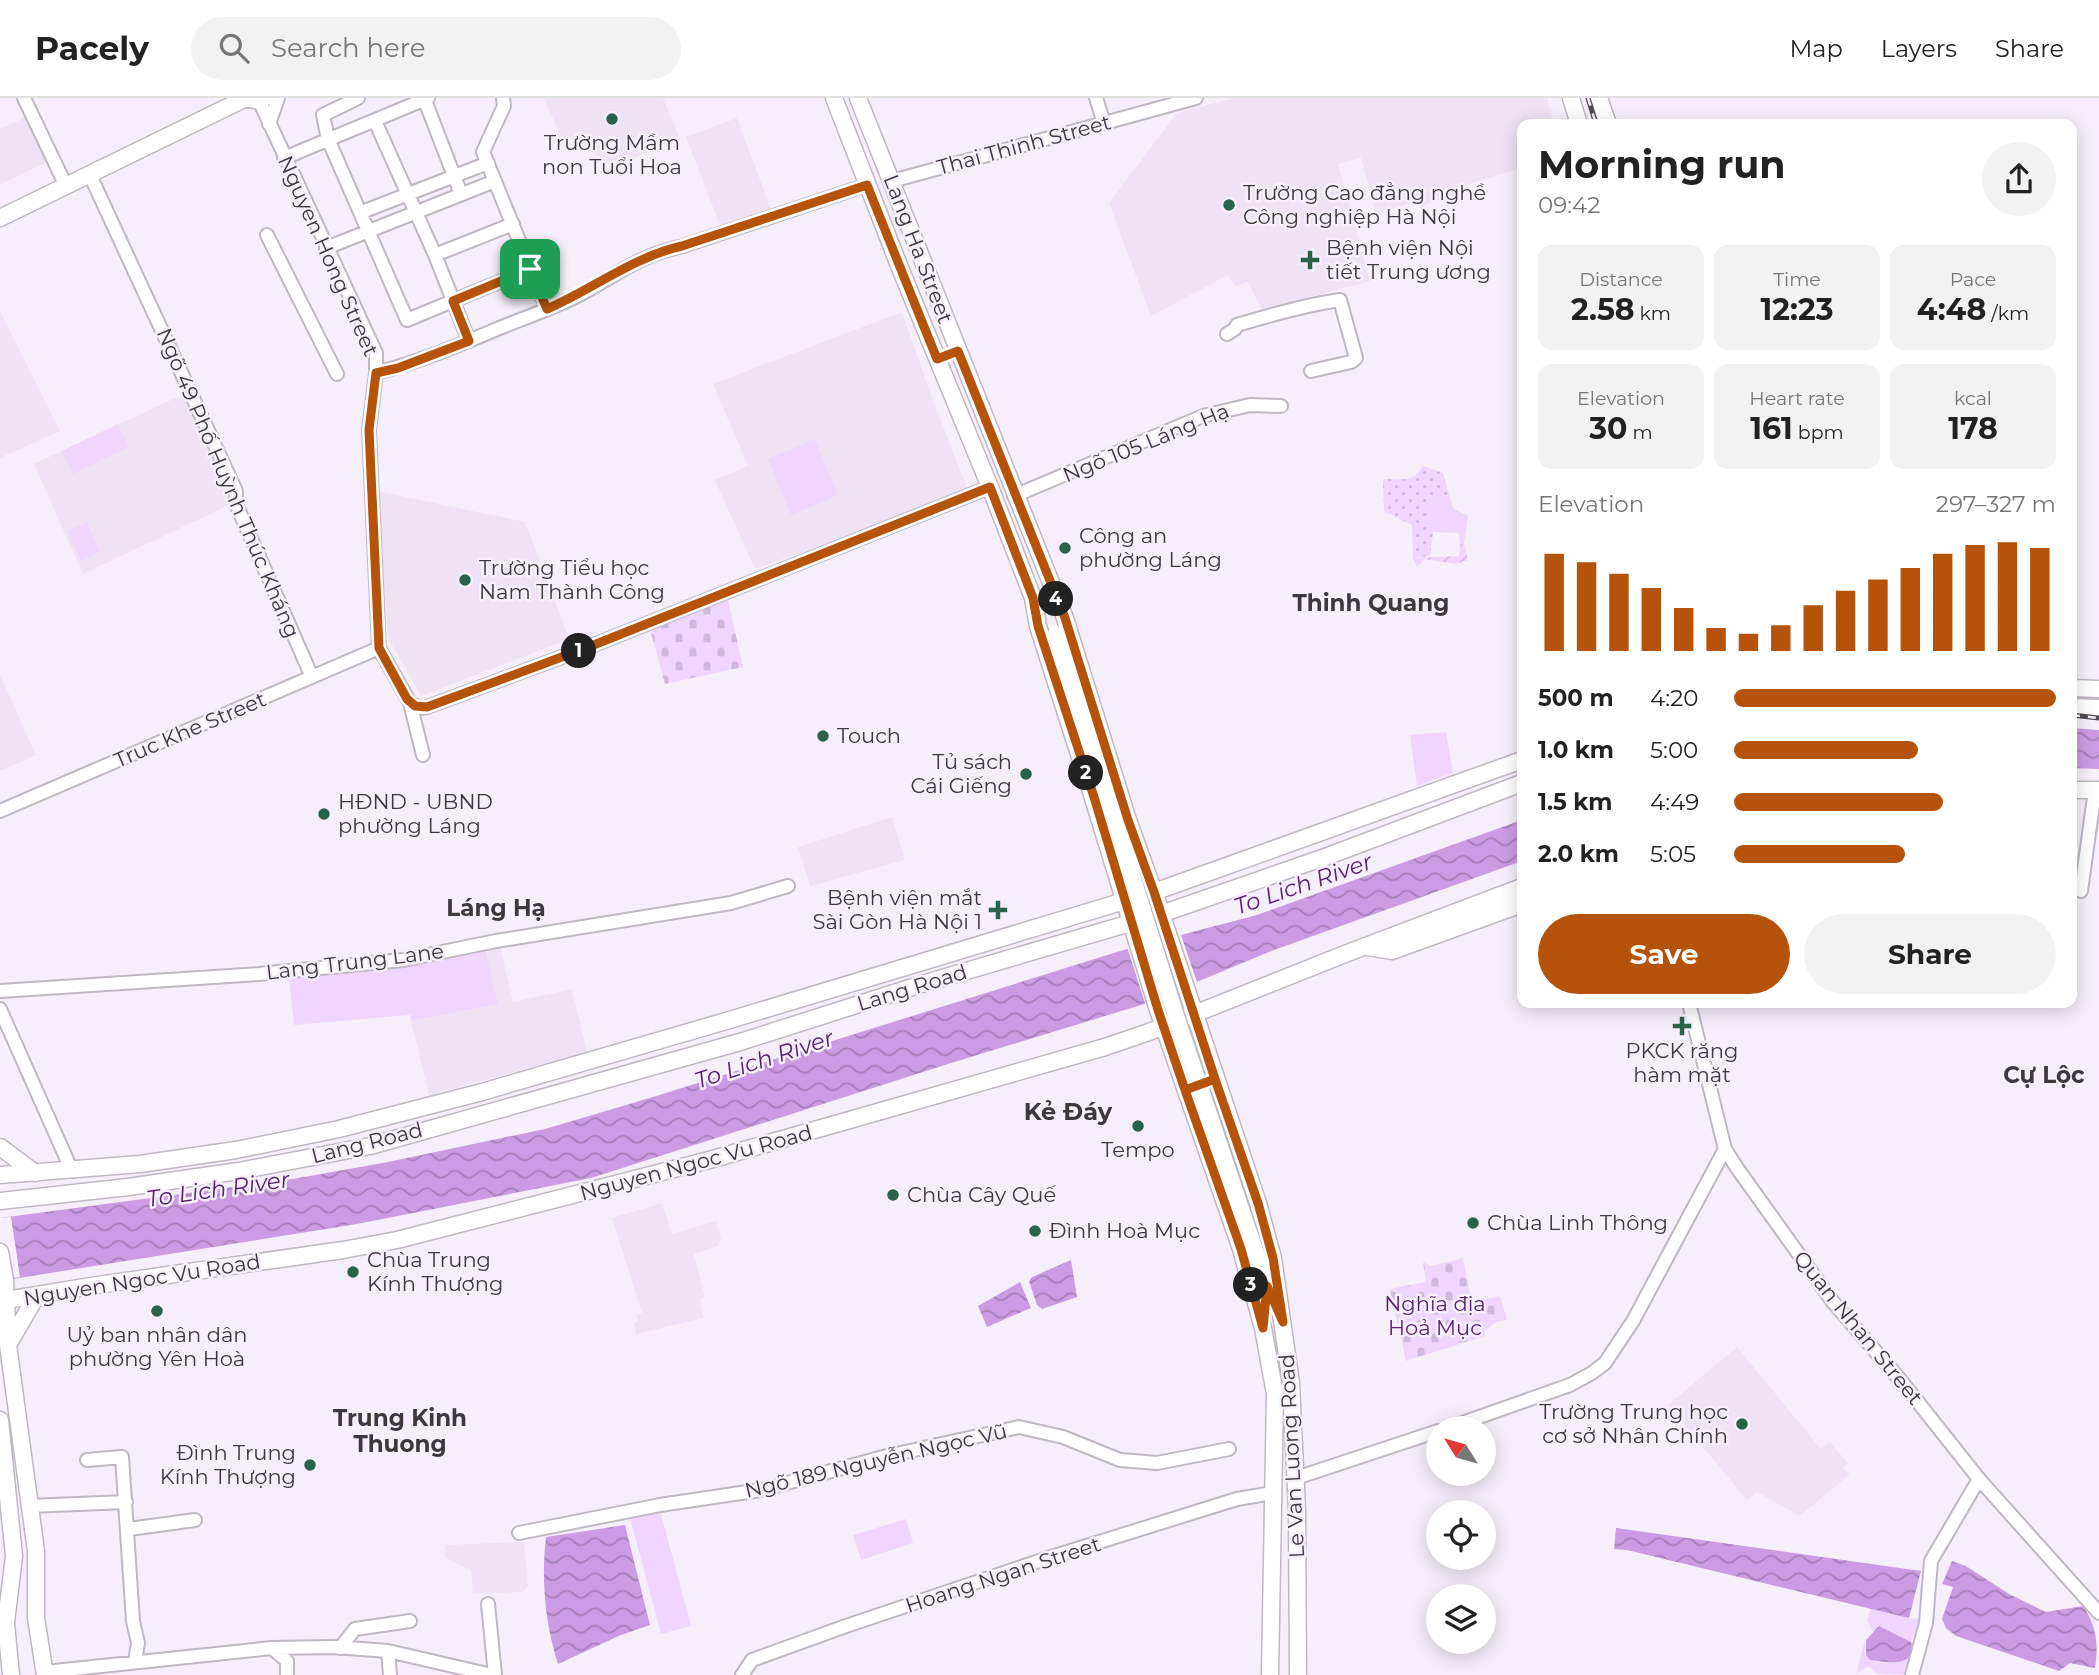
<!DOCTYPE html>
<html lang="en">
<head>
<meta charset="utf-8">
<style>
  :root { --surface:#fff; --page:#f2f2f2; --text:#222; --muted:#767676; --line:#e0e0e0; --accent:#b45309 }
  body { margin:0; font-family:Montserrat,sans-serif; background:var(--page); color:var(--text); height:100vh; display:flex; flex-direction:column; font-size:26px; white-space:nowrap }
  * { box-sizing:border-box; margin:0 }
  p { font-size:23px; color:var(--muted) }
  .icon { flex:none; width:38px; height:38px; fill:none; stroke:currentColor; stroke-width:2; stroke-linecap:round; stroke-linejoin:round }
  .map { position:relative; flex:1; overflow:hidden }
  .sheet { position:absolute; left:1517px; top:21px; width:560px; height:889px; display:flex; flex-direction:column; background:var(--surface); border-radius:14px; box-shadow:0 4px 18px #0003 }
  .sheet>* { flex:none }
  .needle { width:46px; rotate:307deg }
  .controls { position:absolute; left:1426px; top:1318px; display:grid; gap:14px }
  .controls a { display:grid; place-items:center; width:70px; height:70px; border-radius:50%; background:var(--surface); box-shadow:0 4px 18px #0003; font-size:35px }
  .pin { position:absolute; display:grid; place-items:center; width:60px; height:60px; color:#fff; margin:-30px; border-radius:14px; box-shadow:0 4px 10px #0006 }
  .km { position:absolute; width:35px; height:35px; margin:-18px; border-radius:50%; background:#222; color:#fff; font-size:19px; line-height:35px; text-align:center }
  .round { display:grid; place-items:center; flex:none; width:74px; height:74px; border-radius:37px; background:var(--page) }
  .overview { display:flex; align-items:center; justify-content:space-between; height:119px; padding:0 21px }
  h1 { font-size:38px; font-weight:700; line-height:52px }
  .figures { display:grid; grid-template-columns:repeat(3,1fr); gap:10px; height:119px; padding:7px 21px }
  .figures div { display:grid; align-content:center; border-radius:14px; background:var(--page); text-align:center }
  .figures b { font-size:30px; font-weight:700 }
  .figures small { font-size:19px; font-weight:400 }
  .figures p { font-size:19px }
  .chart { height:196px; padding:14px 21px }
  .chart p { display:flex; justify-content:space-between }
  .chart svg { width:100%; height:126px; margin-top:7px; stroke:var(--accent); stroke-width:6 }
  .button { display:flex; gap:14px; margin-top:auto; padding:14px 21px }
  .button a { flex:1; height:80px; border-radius:42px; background:var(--accent); color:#fff; font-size:28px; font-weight:700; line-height:80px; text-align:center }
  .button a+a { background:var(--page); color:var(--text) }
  ul { padding:0 21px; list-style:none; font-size:23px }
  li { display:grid; grid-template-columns:112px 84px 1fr; align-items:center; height:52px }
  li i { height:18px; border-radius:9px; background:var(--accent) }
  header { display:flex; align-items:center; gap:42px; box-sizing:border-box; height:98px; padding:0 35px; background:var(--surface); border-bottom:2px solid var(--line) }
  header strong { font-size:33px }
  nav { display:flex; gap:38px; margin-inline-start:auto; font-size:24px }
  .search { width:490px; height:63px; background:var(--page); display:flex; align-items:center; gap:18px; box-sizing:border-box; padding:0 24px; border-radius:38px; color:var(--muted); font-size:26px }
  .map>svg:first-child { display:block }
</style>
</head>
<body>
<header>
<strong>Pacely</strong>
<div class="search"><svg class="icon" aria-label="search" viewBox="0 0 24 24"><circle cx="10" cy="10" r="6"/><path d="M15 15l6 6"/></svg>Search here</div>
<nav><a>Map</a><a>Layers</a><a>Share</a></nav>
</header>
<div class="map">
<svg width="2099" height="1577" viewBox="0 0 2099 1577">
  <defs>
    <pattern id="grass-dots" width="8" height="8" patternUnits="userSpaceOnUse" patternTransform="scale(1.75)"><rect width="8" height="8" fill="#f0d6fe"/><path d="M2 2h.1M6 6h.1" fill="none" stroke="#cfb8db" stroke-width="1.8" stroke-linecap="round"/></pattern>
    <pattern id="cemetery-stones" width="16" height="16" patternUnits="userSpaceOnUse" patternTransform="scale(1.75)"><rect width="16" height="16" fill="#f0d6fe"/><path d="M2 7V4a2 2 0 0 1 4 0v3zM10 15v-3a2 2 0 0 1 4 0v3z" fill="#cfb8db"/></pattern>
    <pattern id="garden-furrows" width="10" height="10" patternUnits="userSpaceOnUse" patternTransform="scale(1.75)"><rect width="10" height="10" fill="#f0d6fe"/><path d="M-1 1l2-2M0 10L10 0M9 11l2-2" fill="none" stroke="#cfb8db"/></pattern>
    <pattern id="water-waves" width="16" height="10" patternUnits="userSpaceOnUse" patternTransform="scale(1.75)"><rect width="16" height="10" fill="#cb9ce3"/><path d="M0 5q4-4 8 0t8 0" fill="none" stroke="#a680b9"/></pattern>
  </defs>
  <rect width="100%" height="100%" fill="#f6effb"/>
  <path fill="#eee2f4" d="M544 0H663L680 41 621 65 607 64 574 42 564 46Z
    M1233 0H1547L1554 26H1522V70L1459 89 1460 96 1420 108 1418 103 1376 115 1361 60 1338 66 1370 183 1262 212 1248 184 1235 188 1228 177 1151 218 1109 105 1177 15Z
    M28 18 49 63 0 87V31Z
    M737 20 771 111 721 130 686 39Z
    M0 213 60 333 0 360Z
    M902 214 931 297 967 390 854 436 755 471 715 382 748 368 713 286Z
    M184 296 231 406 83 476 34 366Z
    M377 393 525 424 569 541 421 598 388 540Z
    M0 577 36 657 0 673Z
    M892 719 905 762 810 788 798 749Z
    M500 848 513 904 572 891 587 954 429 997 411 923 497 906 485 851Z
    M662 1105 672 1136 716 1123 721 1141 718 1148 694 1156 705 1199 700 1201 704 1220 636 1236 634 1225 638 1223 637 1217 642 1215 612 1120Z
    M1737 1249 1820 1350 1830 1344 1848 1365 1843 1370 1850 1376 1800 1418 1757 1394 1747 1402 1668 1307Z
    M524 1444 528 1488 523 1494 473 1496 471 1472 446 1460 445 1447Z"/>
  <path fill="url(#grass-dots)" d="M1423 368 1443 375 1449 397 1431 399 1429 423 1433 434 1430 458 1413 460 1412 427 1384 413 1383 381C1399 381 1415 385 1423 368Z"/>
  <path fill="url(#cemetery-stones)" d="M727 497 743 569 665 586 650 531Z
    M1463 1160 1472 1204 1500 1198 1507 1221 1494 1225 1485 1233V1238L1406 1263 1390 1191 1426 1184 1423 1164 1431 1168Z"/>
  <path fill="#f0d6fe" d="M118 326 129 349 73 376 62 353Z
    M815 341 838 397 791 417 768 361Z
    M1449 397 1453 410 1468 418 1464 445 1460 447 1459 435 1433 434 1429 423 1431 399Z
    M87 424 100 454 81 463 68 433Z
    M1446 634 1453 675 1417 688 1410 637Z
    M485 851 498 906 411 923 410 917 294 927 289 880 398 867Z
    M660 1412 691 1528 661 1536 630 1420Z
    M906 1421 913 1445 861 1462 853 1437Z
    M1872 1507 1909 1520 1920 1521 1911 1544 1879 1529 1873 1534 1867 1522Z
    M1865 1542V1557C1877 1569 1899 1566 1913 1559L1911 1577 1878 1576 1868 1568 1856 1576Z"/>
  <path fill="url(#garden-furrows)" d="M1464 445 1468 462 1455 466 1425 461 1417 469 1413 460 1459 458 1460 447Z"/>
  <path fill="url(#water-waves)" d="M2072 630 2099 632V671L2072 670Z
    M1522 722V763L1274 852 1141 907 948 966 591 1080 357 1126 0 1183V1120L293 1081 388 1064 545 1031 653 999 1120 853 1257 817Z
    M1071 1162 1077 1199 1042 1211 1037 1207 1029 1183 1032 1179Z
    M1020 1184 1031 1210 987 1229 978 1208Z
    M625 1427 650 1527 621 1537 558 1566C545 1525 541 1482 546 1439Z
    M1616 1430 1921 1473 1909 1520 1627 1452 1614 1451Z
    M1952 1463 1966 1468 2009 1496 2046 1514 2083 1508C2096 1527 2099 1546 2095 1570L2070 1565 2059 1573 1956 1538 1946 1530 1942 1521 1953 1489 1942 1486Z
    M1879 1528 1911 1544 1914 1554C1904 1569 1886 1564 1870 1562L1866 1557V1542Z"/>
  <path fill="#f6effb" d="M1180 834 1198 887 1146 908 1127 849Z
    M11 1119 20 1179 0 1182V1120Z"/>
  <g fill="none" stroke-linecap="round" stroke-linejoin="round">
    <defs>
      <path id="minor" d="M24 0 66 88
        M258 0 376 255V275L369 332 379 550 410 605 423 657
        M358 0 323 17 328 41 407 222 530 171
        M424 0 461 96
        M503 0 504 8 483 54 547 211
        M1096 0 1104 25
        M375 23 435 157 469 243
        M269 26 278 0
        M284 60 428 0
        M90 77 236 393V406L312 579
        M892 83 1196 0
        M362 114 488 65
        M267 137 337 276
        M326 150 495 83
        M435 157 513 126
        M1227 236 1235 231 1237 227C1270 217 1306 207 1340 202L1356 260 1351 264 1311 273
        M376 275C420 264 461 246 502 229 527 219 553 210 577 198 616 178 636 158 683 148L867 87
        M1014 398 1203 318 1250 307 1281 308
        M410 605 420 610 427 609 586 550 990 389
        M0 713 379 550
        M2081 793 2095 692
        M0 893 259 876 403 862 496 843 731 805 788 788
        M1689 905 1725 1051 1737 1070 1833 1204 1902 1284 1979 1381 2099 1515
        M0 911 72 1073
        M1448 1330 1570 1287 1592 1275 1605 1265 1633 1223 1725 1051
        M87 1362 122 1359 133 1523 138 1545 135 1564
        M1296 1380 1438 1333
        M29 1408 126 1404
        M129 1431 195 1422
        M519 1435 660 1407 761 1392 887 1358 1019 1329 1063 1339 1120 1362 1157 1365 1229 1351
        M488 1506 495 1577
        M272 1550 287 1563V1577
        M340 1550 355 1531 410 1523
        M388 1553 390 1577
        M45 1574 272 1550 335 1549 388 1553 492 1577
        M742 1577 752 1562 846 1528 1048 1460 1237 1401 1273 1395
        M1912 1577 1926 1525 1931 1463 1979 1381"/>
      <path id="major" d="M245 0 259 3 264 0
        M834 0 900 170 990 389 1033 500 1038 528 1093 700 1158 912 1241 1151 1263 1230 1275 1296 1270 1577
        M858 0 1065 520 1128 722 1154 794 1258 1105 1273 1160 1291 1285 1297 1412 1298 1577
        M1571 0 1579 26
        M1599 0 1608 26
        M0 120 246 0
        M2072 590 2099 591
        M2072 609 2099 610
        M2072 692H2099
        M1368 849 1392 853 1522 806
        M0 1049 35 1075
        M0 1077 140 1066 236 1052 339 1031 482 994 733 921 1154 794 1522 662
        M0 1103 128 1089 239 1073 370 1048 740 944 922 886 1161 816 1328 758 1522 685
        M0 1154 5 1182 8 1247 36 1453V1520L45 1577
        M0 1203 91 1188 343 1152 397 1142 713 1061 1105 949 1149 934 1350 854 1522 789
        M8 1247 37 1197
        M0 1322 14 1458 6 1524
        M5 1516 11 1577"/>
    </defs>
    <use href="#minor" stroke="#bfb8c3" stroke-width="16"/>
    <use href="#major" stroke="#bfb8c3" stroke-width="19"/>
    <use href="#minor" stroke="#fff" stroke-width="12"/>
    <use href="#major" stroke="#fff" stroke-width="16"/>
    <defs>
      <path id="rail" d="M1588 0 1596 26
        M2072 617 2099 620"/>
    </defs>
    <use href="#rail" stroke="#4f4b51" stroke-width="5"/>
    <use href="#rail" stroke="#f6effb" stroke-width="2.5" stroke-dasharray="8" stroke-linecap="butt"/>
    <defs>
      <path id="major-bridge" d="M1056 536 1176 918 1267 1188"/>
    </defs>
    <use href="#major-bridge" stroke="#bfb8c3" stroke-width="19" stroke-linecap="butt"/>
    <use href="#major-bridge" stroke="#fff" stroke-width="16"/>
  </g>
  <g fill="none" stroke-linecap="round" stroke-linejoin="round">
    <defs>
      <path id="route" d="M530 171 453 203 469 243 398 270 376 275 369 332 379 550 407 601 415 608 427 609 586 550 990 389 1033 500 1038 528 1094 699 1158 912 1185 992 1215 981 1217 987 1258 1105 1273 1160 1283 1224 1267 1188 1263 1230 1241 1151 1185 992 1215 981 1154 794 1128 722 1065 520 958 253 937 261 867 87 682 148C633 159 593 191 547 211L530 171"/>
    </defs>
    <use href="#route" stroke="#fff" stroke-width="14"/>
    <use href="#route" stroke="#b45309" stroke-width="9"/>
  </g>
  <g fill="#2a634c" stroke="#f6effb" stroke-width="2.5">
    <circle cx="612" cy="21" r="7"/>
    <circle cx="1229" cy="107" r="7"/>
    <path d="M1306.5 151.5h7v7h7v7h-7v7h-7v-7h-7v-7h7z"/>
    <circle cx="1065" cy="450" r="7"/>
    <circle cx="465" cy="482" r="7"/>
    <circle cx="823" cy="638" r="7"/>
    <circle cx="1026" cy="676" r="7"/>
    <circle cx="324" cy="716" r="7"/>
    <path d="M994.5 801.5h7v7h7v7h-7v7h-7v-7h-7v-7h7z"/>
    <path d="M1678.5 917.5h7v7h7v7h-7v7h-7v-7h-7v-7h7z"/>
    <circle cx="1138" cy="1028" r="7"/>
    <circle cx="893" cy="1097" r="7"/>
    <circle cx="1473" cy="1125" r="7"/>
    <circle cx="1035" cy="1133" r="7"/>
    <circle cx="353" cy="1174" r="7"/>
    <circle cx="157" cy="1213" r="7"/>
    <circle cx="1742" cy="1326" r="7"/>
    <circle cx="310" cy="1367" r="7"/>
  </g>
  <g text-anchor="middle" stroke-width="5" stroke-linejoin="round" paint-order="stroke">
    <g font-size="21" fill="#3c383d" stroke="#f6effb" text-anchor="start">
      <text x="612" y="52" text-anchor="middle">Trường Mầm<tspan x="612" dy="24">non Tuổi Hoa</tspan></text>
      <text x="1243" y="102">Trường Cao đẳng nghề<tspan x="1243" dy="24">Công nghiệp Hà Nội</tspan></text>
      <text x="1326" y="157">Bệnh viện Nội<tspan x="1326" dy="24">tiết Trung ương</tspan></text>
      <text x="1079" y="445">Công an<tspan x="1079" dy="24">phường Láng</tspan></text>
      <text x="479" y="477">Trường Tiểu học<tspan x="479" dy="24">Nam Thành Công</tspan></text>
      <text x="837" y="645">Touch</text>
      <text x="1012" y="671" text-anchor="end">Tủ sách<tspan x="1012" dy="24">Cái Giếng</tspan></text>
      <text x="338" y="711">HĐND - UBND<tspan x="338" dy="24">phường Láng</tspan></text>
      <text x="982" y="807" text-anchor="end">Bệnh viện mắt<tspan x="982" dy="24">Sài Gòn Hà Nội 1</tspan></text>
      <text x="1682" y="960" text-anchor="middle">PKCK răng<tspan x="1682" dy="24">hàm mặt</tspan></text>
      <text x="1138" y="1059" text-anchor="middle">Tempo</text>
      <text x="907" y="1104">Chùa Cây Quế</text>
      <text x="1487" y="1132">Chùa Linh Thông</text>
      <text x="1049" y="1140">Đình Hoà Mục</text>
      <text x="367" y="1169">Chùa Trung<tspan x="367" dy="24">Kính Thượng</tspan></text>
      <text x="157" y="1244" text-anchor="middle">Uỷ ban nhân dân<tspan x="157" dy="24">phường Yên Hoà</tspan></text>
      <text x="1728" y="1321" text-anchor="end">Trường Trung học<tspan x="1728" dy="24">cơ sở Nhân Chính</tspan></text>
      <text x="296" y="1362" text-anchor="end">Đình Trung<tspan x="296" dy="24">Kính Thượng</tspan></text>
    </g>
    <g font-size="21" fill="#3c383d" stroke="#f6effb">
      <text transform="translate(1024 47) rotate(-15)" y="7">Thai Thinh Street</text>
      <text transform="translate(918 151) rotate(69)" y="7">Lang Ha Street</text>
      <text transform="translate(328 158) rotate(66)" y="7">Nguyen Hong Street</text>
      <text transform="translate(1146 345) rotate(-22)" y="7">Ngõ 105 Láng Hạ</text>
      <text transform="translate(228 385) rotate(67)" y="7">Ngõ 49 Phố Huỳnh Thúc Kháng</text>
      <text transform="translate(190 632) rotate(-23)" y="7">Truc Khe Street</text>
      <text transform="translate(355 864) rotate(-7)" y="7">Lang Trung Lane</text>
      <text transform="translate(912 890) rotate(-17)" y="7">Lang Road</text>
      <text transform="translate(367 1045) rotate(-14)" y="7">Lang Road</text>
      <text transform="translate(696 1065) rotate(-15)" y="7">Nguyen Ngoc Vu Road</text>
      <text transform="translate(142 1182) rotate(-9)" y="7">Nguyen Ngoc Vu Road</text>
      <text transform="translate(1858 1230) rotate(51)" y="7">Quan Nhan Street</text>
      <text transform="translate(1292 1358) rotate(-93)" y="7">Le Van Luong Road</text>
      <text transform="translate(876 1363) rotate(-13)" y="7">Ngõ 189 Nguyễn Ngọc Vũ</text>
      <text transform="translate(1003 1477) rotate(-18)" y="7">Hoang Ngan Street</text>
    </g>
    <g font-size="21" fill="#591e71" stroke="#f6effb">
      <text x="1435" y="1213">Nghĩa địa<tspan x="1435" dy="24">Hoả Mục</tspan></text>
    </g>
    <g font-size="23" font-weight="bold" fill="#3c383d" stroke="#f6effb">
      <text x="1371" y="513">Thinh Quang</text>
      <text x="496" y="818">Láng Hạ</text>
      <text x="2044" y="985">Cự Lộc</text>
      <text x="400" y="1328">Trung Kinh<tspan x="400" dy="26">Thuong</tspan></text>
    </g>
    <g font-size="23" font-style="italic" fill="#581e71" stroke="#f6effb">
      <text transform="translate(1303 786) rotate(-19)" y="8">To Lich River</text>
      <text transform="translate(764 961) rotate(-18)" y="8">To Lich River</text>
      <text transform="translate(218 1091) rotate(-8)" y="8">To Lich River</text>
    </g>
    <g font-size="24" font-weight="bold" fill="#3c383d" stroke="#f6effb">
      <text x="1068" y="1022">Kẻ Đáy</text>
    </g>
  </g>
</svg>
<div class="controls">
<a><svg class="needle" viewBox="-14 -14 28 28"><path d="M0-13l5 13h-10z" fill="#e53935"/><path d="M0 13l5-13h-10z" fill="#767676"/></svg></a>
<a><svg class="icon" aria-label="locate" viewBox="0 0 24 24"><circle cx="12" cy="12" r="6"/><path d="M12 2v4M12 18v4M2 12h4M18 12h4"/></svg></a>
<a><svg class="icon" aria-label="layers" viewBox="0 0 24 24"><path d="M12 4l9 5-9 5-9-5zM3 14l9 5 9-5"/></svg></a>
</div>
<div class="pin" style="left:530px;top:171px;background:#1e9e55"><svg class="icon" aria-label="arrive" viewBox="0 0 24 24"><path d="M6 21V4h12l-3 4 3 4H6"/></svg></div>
<b class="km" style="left:579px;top:553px">1</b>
<b class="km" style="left:1086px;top:675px">2</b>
<b class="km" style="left:1251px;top:1187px">3</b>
<b class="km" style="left:1056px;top:501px">4</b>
<section class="sheet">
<div class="overview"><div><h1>Morning run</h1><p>09:42</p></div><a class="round"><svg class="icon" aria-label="share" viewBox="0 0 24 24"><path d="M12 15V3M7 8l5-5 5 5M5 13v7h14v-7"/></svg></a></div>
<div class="figures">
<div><p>Distance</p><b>2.58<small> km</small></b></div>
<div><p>Time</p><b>12:23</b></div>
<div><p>Pace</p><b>4:48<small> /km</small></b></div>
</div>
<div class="figures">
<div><p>Elevation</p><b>30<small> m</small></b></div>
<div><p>Heart rate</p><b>161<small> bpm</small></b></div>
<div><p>kcal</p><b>178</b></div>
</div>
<div class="chart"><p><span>Elevation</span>297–327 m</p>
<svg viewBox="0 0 160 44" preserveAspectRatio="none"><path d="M5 44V10M15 44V13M25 44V17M35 44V22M45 44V29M55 44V36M65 44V38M75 44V35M85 44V28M95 44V23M105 44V19M115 44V15M125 44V10M135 44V7M145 44V6M155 44V8"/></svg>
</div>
<ul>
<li><b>500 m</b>4:20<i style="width:100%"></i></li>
<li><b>1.0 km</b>5:00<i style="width:57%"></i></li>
<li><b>1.5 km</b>4:49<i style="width:65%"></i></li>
<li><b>2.0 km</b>5:05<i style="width:53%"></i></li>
</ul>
<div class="button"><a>Save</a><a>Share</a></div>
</section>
</div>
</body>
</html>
